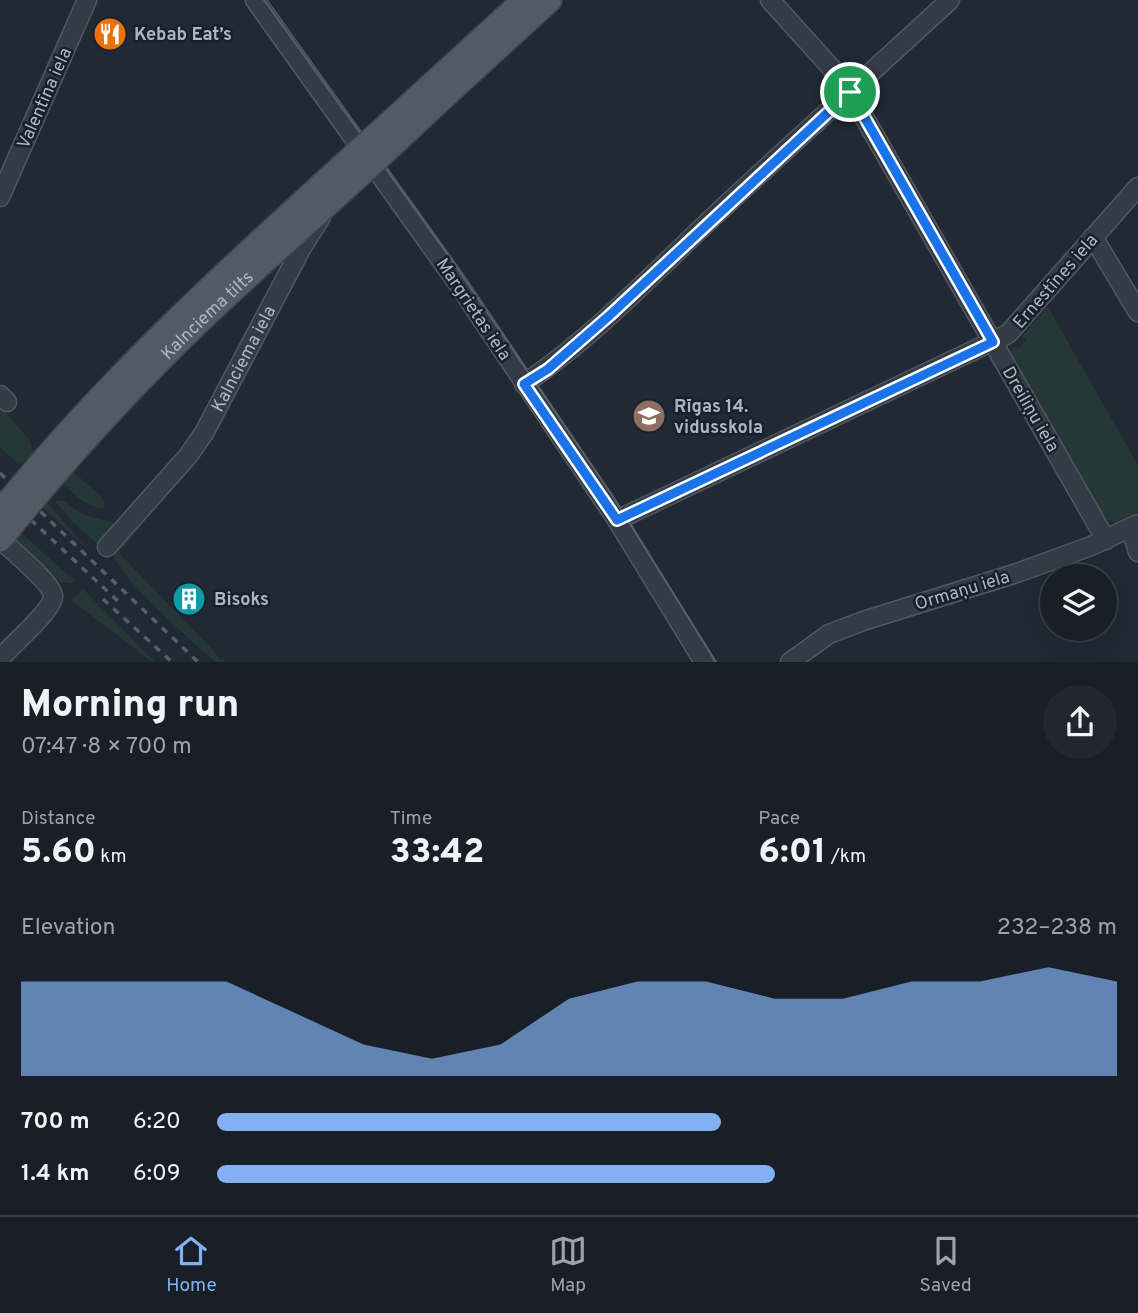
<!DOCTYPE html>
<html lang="en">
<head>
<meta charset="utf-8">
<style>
  :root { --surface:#181f27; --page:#21272f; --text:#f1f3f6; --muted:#9fa2a7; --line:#363d44; --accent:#82b0f2 }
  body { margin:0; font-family:Overpass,sans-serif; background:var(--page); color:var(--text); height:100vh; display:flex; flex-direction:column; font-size:26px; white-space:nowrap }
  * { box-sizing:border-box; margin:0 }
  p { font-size:23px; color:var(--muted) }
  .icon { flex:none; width:38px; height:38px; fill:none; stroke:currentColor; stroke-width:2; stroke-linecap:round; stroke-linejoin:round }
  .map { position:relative; height:662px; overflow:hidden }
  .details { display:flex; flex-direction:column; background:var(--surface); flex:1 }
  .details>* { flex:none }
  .buttons { position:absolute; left:1040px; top:564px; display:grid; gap:14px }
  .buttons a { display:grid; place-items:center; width:77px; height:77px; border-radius:50%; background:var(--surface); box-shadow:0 7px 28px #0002,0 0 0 2px var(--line); font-size:35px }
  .pin { position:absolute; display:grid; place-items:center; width:60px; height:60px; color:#fff; margin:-30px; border:4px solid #fff; border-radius:50%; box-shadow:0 2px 7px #0007 }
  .round { display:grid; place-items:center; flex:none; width:74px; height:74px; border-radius:37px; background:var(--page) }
  .head { display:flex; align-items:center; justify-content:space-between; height:119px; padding:0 21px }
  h1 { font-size:38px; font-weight:800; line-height:52px }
  .figures { display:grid; grid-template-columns:repeat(3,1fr); gap:10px; height:119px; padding:7px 21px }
  .figures div { display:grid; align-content:center }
  .figures b { font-size:35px; font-weight:800 }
  .figures small { font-size:19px; font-weight:400 }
  .figures p { font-size:19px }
  .chart { height:196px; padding:14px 21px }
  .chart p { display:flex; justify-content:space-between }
  .chart svg { width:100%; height:126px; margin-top:7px; fill:var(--accent); opacity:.7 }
  ul { padding:0 21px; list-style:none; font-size:23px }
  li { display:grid; grid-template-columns:112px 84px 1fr; align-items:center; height:52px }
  li i { height:18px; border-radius:9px; background:var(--accent) }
  .tab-bar { display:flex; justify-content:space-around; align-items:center; height:98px; border-top:2px solid var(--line); background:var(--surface); font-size:19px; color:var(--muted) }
  .tab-bar a { display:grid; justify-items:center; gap:4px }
  .tab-bar .current { color:var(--accent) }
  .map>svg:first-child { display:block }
</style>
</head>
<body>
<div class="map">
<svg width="1138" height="662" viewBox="0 0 1138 662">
  <rect width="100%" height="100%" fill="#202934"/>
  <path fill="#253737" d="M1048 307 1138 465V512L1116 523 1105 519 1010 351 1014 346 1018 349 1026 340 1022 336Z
    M0 402 6 413 30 440 33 453 24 463 18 464 0 447Z
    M72 471 100 495 105 503 103 509C84 505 75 496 62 482Z
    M46 501 91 553 41 506Z
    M55 501H64L84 515 115 523 98 545 74 523Z
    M135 523 140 528 119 553 213 650 220 660 223 659 225 662H215C189 638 124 583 112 553Z
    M19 531 75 581 72 583 58 582 11 542Z
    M83 589 155 662H152L71 600Z"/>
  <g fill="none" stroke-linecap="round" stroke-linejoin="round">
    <defs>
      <g id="minor">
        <path d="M255 0 456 281 617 520 704 662"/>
        <path d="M770 0 844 82 1106 540"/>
        <path d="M0 197 87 0"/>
        <path d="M1093 237 1138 312"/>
        <path d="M524 384C593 337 651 276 711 219 790 145 871 73 950 0"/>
        <path d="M0 395 7 402"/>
        <path d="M617 520 1008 334 1138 187"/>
        <path d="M1131 528 1138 552"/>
        <path d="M0 539C10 549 52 583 53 596 53 611 10 646 0 659"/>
        <path id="s1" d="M107 547 188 456 204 433 301 249 321 217"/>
        <path d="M790 662 829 634 863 621 1017 573 1091 546 1138 524"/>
      </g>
      <path id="major" d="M420 95 524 0
        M432 108 550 0"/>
    </defs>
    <use href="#minor" stroke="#505863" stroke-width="21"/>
    <use href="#major" stroke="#3c444e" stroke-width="26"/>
    <use href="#minor" stroke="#333b45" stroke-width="18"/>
    <use href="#major" stroke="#515a65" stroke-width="23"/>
    <path stroke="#555f6c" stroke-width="2" d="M264 0 448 255 612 495 716 662"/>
    <path stroke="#555f6c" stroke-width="3.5" stroke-dasharray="7 7" stroke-linecap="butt" d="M0 473 198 662
      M0 491 120 603
      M103 599 172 662"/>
    <defs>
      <g id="major-bridge">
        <path d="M0 512C124 357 275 228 420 95"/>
        <path id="s2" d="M0 540C62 463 129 389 201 320 277 248 357 180 432 108"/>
      </g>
    </defs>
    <use href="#major-bridge" stroke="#3c444e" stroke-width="26" stroke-linecap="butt"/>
    <use href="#major-bridge" stroke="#515a65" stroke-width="23"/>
  </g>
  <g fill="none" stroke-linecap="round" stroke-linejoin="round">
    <defs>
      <path id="route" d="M850 92 993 342 617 520 524 384 548 369 610 315Z"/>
    </defs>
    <use href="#route" stroke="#fff" stroke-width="14"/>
    <use href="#route" stroke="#1a73e8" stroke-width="9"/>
  </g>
  <defs>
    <symbol id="restaurant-disc" viewBox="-11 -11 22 22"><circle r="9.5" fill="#e8710a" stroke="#192029"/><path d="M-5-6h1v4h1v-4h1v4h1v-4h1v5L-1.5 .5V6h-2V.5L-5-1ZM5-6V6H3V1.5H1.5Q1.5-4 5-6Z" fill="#fff"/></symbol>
    <symbol id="school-disc" viewBox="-11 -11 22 22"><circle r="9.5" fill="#8d6e63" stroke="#192029"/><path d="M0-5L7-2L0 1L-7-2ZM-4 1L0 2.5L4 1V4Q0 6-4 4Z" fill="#fff"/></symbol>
    <symbol id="building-disc" viewBox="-11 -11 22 22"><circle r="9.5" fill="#0f9aa8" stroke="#192029"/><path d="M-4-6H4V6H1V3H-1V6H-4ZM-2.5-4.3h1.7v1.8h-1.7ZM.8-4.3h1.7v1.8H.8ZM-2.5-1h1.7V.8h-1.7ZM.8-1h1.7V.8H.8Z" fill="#fff"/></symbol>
  </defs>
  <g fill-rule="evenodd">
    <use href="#restaurant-disc" x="91" y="15" width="38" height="38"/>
    <use href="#school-disc" x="630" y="397" width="38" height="38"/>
    <use href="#building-disc" x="170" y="580" width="38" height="38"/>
  </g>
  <g text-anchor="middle" stroke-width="5" stroke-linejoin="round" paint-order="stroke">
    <g font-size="18" font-weight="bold" fill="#adb5c2" stroke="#192029" text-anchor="start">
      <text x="134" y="40">Kebab Eat’s</text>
      <text x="674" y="412">Rīgas 14.<tspan x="674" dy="21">vidusskola</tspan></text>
      <text x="214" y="605">Bisoks</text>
    </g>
    <g font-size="18" fill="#adb5c2" stroke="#192029">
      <text transform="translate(44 98) rotate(-66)" y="6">Valentīna iela</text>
      <text transform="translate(1055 281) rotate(-49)" y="6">Ernestīnes iela</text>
      <text transform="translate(474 309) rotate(56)" y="6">Margrietas iela</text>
      <text dy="6" stroke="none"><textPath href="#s2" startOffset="306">Kalnciema tilts</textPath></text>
      <text dy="6" stroke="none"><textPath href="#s1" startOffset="234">Kalnciema iela</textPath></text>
      <text transform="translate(1031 409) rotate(60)" y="6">Dreiliņu iela</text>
      <text transform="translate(962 590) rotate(-17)" y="6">Ormaņu iela</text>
    </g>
  </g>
</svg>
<div class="buttons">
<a><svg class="icon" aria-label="layers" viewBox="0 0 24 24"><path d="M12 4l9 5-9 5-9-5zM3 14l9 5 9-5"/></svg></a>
</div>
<div class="pin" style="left:850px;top:92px;background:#1e9e55"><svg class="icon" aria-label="arrive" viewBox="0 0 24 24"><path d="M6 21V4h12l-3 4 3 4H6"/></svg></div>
</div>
<section class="details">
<div class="head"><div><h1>Morning run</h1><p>07:47 · 8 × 700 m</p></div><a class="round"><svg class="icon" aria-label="share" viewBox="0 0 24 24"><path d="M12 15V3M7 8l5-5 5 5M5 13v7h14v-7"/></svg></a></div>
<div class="figures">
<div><p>Distance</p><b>5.60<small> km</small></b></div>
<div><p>Time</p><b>33:42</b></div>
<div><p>Pace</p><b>6:01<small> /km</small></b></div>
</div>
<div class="chart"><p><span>Elevation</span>232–238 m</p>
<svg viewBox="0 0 160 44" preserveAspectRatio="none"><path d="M0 44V11L10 11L20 11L30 11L40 22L50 33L60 38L70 33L80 17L90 11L100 11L110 17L120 17L130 11L140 11L150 6L160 11V44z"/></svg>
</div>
<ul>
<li><b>700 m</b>6:20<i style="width:56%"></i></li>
<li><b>1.4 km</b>6:09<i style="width:62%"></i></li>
</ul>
</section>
<nav class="tab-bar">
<a class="current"><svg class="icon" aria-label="home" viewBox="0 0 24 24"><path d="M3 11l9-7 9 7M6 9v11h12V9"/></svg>Home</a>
<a><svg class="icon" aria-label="map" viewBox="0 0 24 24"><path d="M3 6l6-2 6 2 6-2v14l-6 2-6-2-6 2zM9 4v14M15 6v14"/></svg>Map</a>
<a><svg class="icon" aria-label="saved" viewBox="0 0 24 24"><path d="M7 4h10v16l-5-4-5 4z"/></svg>Saved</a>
</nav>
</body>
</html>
